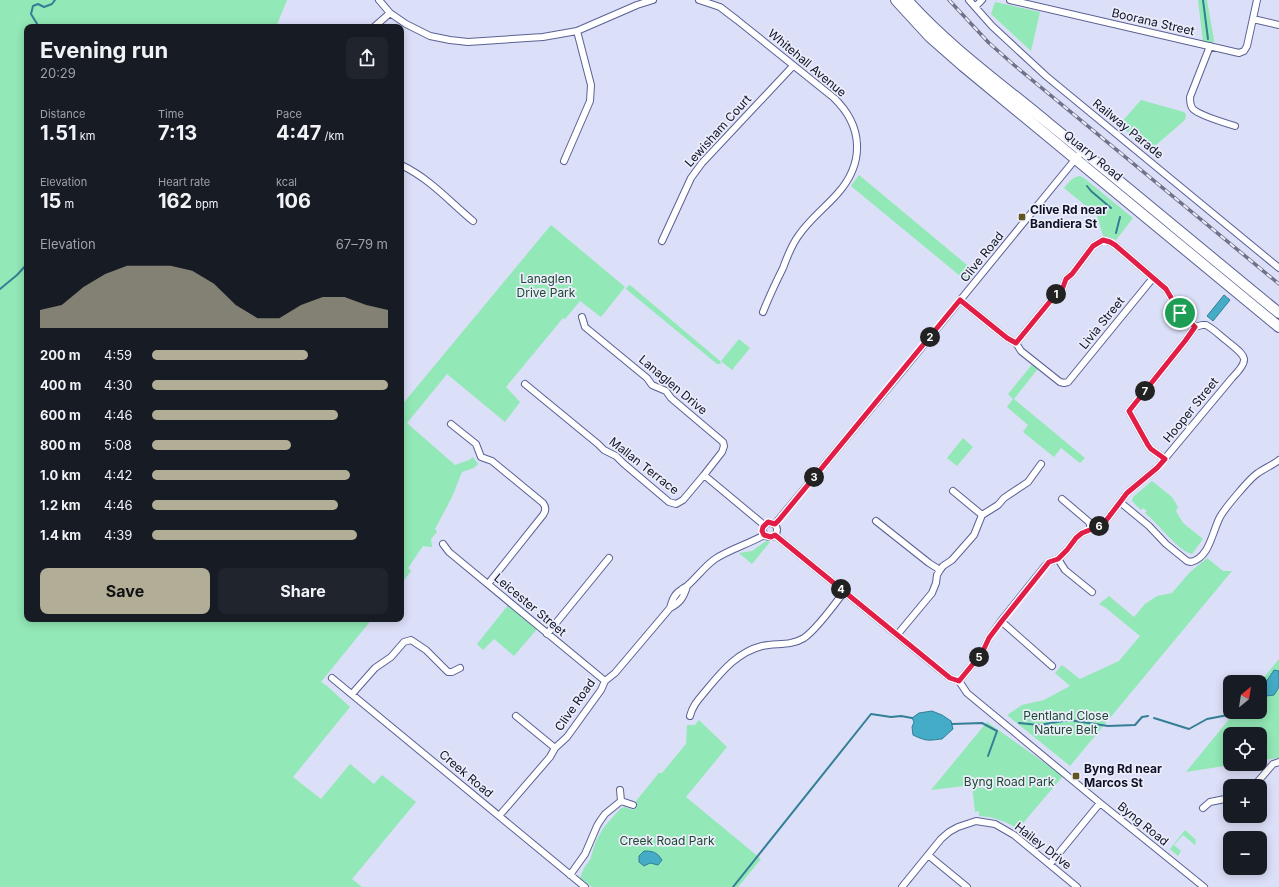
<!DOCTYPE html>
<html lang="en">
<head>
<meta charset="utf-8">
<style>
  :root { --surface:#171b24; --page:#20242c; --text:#f1f3f6; --muted:#9ea1a6; --accent:#b1ad97 }
  body { margin:0; font-family:Inter,sans-serif; background:var(--page); color:var(--text); height:100vh; display:flex; flex-direction:column; font-size:15px; white-space:nowrap }
  * { box-sizing:border-box; margin:0 }
  p { font-size:13px; color:var(--muted) }
  .icon { flex:none; width:22px; height:22px; fill:none; stroke:currentColor; stroke-width:2; stroke-linecap:round; stroke-linejoin:round }
  .map { position:relative; flex:1; overflow:hidden }
  .details { position:absolute; left:24px; top:24px; width:380px; height:598px; display:flex; flex-direction:column; background:var(--surface); border-radius:8px; box-shadow:0 2px 10px #0003 }
  .details>* { flex:none }
  .needle { width:26px; rotate:30deg }
  .tools { position:absolute; left:1223px; top:675px; display:grid; gap:8px }
  .tools a { display:grid; place-items:center; width:44px; height:44px; border-radius:8px; background:var(--surface); box-shadow:0 2px 10px #0003; font-size:20px }
  .pin { position:absolute; display:grid; place-items:center; width:34px; height:34px; color:#fff; margin:-17px; border:2px solid #fff; border-radius:50%; box-shadow:0 1px 4px #0007 }
  .km { position:absolute; width:20px; height:20px; margin:-10px; border-radius:50%; background:#222; color:#fff; font-size:11px; line-height:20px; text-align:center }
  .round { display:grid; place-items:center; flex:none; width:42px; height:42px; border-radius:8px; background:var(--page) }
  .overview { display:flex; align-items:center; justify-content:space-between; height:68px; padding:0 16px }
  h1 { font-size:22px; font-weight:700; line-height:30px }
  .stats { display:grid; grid-template-columns:repeat(3,1fr); gap:6px; height:68px; padding:4px 16px }
  .stats div { display:grid; align-content:center }
  .stats b { font-size:20px; font-weight:700 }
  .stats small { font-size:11px; font-weight:400 }
  .stats p { font-size:11px }
  .chart { height:112px; padding:8px 16px }
  .chart p { display:flex; justify-content:space-between }
  .chart svg { width:100%; height:72px; margin-top:4px; fill:var(--accent); opacity:.7 }
  .primary-button { display:flex; gap:8px; margin-top:auto; padding:8px 16px }
  .primary-button a { flex:1; height:46px; border-radius:8px; background:var(--accent); color:#111; font-size:16px; font-weight:700; line-height:46px; text-align:center }
  .primary-button a+a { background:var(--page); color:var(--text) }
  ul { padding:0 16px; list-style:none; font-size:13px }
  li { display:grid; grid-template-columns:64px 48px 1fr; align-items:center; height:30px }
  li i { height:10px; border-radius:5px; background:var(--accent) }
  .map>svg:first-child { display:block }
</style>
</head>
<body>
<div class="map">
<svg width="1279" height="887" viewBox="0 0 1279 887">
  <rect width="100%" height="100%" fill="#dbdff8"/>
  <path fill="#92e8b6" d="M0 0H287L276 27H27V619H372L321 682 327 686 350 707 293 777 321 799 350 764 374 784 382 775 416 802 352 879 362 887H0Z
    M1198 0H1207L1214 40 1213 44 1203 42Z
    M995 2 1040 12 1031 51 991 14Z
    M1141 100 1184 112 1186 114 1185 120 1149 151 1119 125Z
    M859 175 973 270 965 280 851 186Z
    M1080 176 1084 178 1133 218 1116 240 1109 237 1103 236 1097 215 1064 188C1069 182 1072 177 1080 176Z
    M551 225 625 287 601 317 580 301 565 319 563 318 506 387 520 402 505 422 447 374 407 423 455 465 469 460 473 457 478 464 474 468 462 472 452 497 435 529 437 532 431 539 432 547 423 546 408 568 411 571 401 584V406Z
    M630 285 720 361 721 364H717L626 289 628 286Z
    M739 339 750 348 732 370 721 361Z
    M1035 361 1040 366 1014 399 1085 458 1080 463 1061 448 1054 457 1023 432 1028 425 1007 407 1013 399 1008 394Z
    M963 438 973 447 957 466 947 458Z
    M1152 481 1172 497 1178 507 1176 511 1183 523 1203 539 1192 554C1179 552 1157 522 1145 513L1147 511 1143 508 1141 510 1132 501 1133 497Z
    M766 541 770 542 752 564 739 553 752 551Z
    M1207 558 1223 571H1232L1070 766 1007 715 1022 705 1044 700 1070 686 1055 673 1062 665 1080 679 1119 661 1140 636 1106 608 1099 604 1109 596 1134 617 1145 604 1157 596 1172 593 1190 572Z
    M509 604 538 628 514 656 494 639 483 650 477 644Z
    M1279 659V758L1260 760V734H1230V764H1237L1186 772 1235 712H1260V682Z
    M699 720 727 747 686 797 761 859 738 887H592L580 878 584 868 590 860 596 841 604 827 621 808 625 807 633 810 637 802 636 801 658 774 657 773H662L686 744 687 725H695Z
    M987 722 1063 776 1018 829C1006 821 994 817 979 816V811L975 812 972 785 931 790Z
    M1185 830 1196 840 1195 841 1196 843 1195 845 1183 835 1174 845 1181 851 1178 856 1170 849Z"/>
  <path fill="#44acc6" stroke="#347e96" d="M1224 295 1230 300 1213 321 1207 316Z
    M1274 670 1279 671V687L1274 695 1266 696 1262 693V688Z
    M932 711 942 715 951 721 953 729 942 739C938 739 936 740 932 740 926 741 919 738 913 735L912 727 914 722 912 718 919 713Z
    M644 851C653 851 657 852 662 860L658 865 650 863 644 866 639 862V856Z"/>
  <g fill="none" stroke-linecap="round" stroke-linejoin="round">
    <path stroke="#347e96" stroke-width="2" d="M1203 0 1208 39
      M39 27 31 14 33 6 38 4 44 7 52 4 55 0
      M1087 186 1091 191 1111 208
      M1116 233 1120 217
      M0 289 17 275 27 264
      M1154 718 1189 729 1207 719 1228 715 1230 712
      M1019 723 1039 725 1069 720 1108 726 1135 725 1142 717 1148 716
      M952 724 982 723 997 731 988 756
      M733 887 871 714 891 717 901 716 912 718"/>
    <defs>
      <path id="street" d="M379 0 390 13 406 24 430 36 450 40 468 42 543 37 577 31 637 5 653 0
        M699 0 720 7 737 20 834 98C863 126 865 162 838 193 826 207 810 219 799 235 792 244 787 257 783 268 776 282 769 297 763 312
        M969 0 992 26 1046 76 1279 268
        M1010 0 1239 53 1244 51 1247 46 1257 0
        M975 7 982 0
        M1253 19 1279 25
        M374 27 390 13
        M1210 46 1190 97C1190 101 1190 106 1193 109 1199 115 1225 123 1235 126
        M564 161 590 101 591 85 577 31
        M401 165C429 178 449 201 473 221
        M662 241 691 178 702 163 793 66
        M960 300 1007 338 1016 343 1021 351 1060 382 1064 383 1068 382 1153 278
        M582 317 585 327 647 378 652 385 666 391 671 398 723 442 724 446 722 452 704 475
        M1016 343 1056 294 1062 290 1066 279 1072 274 1093 246 1103 240 1110 242 1115 245 1166 289 1180 313 1195 327
        M525 384 598 444 604 450 616 456 623 463 669 502 676 504 683 500 704 475 764 525
        M451 424 476 444 481 457 492 461 543 503C546 507 546 511 543 515L488 584
        M1165 459 1151 449 1148 445 1129 411 1185 341 1195 327
        M953 491 982 515
        M1062 499 1089 522 1091 529
        M1120 502 1149 526 1166 544 1187 561 1191 562C1210 557 1212 532 1220 517 1225 508 1250 478 1258 473 1265 468 1273 465 1279 460
        M876 521 929 563 940 570
        M763 530a7 7 0 1 1 14 0a7 7 0 1 1-14 0Z
        M775 524 904 369 1082 151
        M775 535 935 666 950 678 959 681 967 693 1100 803 1204 887
        M443 544 449 552 605 681
        M1058 559 1065 570 1092 592
        M670 608C672 601 674 594 681 590 683 588 686 587 688 585 697 577 705 566 715 559 730 549 749 544 764 535
        M1001 621 1052 666
        M547 634 609 558
        M897 635 932 593 936 583 937 575 940 570 943 566 952 560 974 535 982 515 998 505 1004 498 1028 482 1041 464
        M332 678 585 887
        M959 681 982 653 989 638 1001 621 1045 566 1049 562 1058 559 1067 550 1076 538 1082 533 1100 526 1105 522 1127 493 1157 468 1232 378C1252 358 1245 356 1227 341 1220 336 1214 329 1206 325H1202L1195 327
        M352 694 375 668 391 657 404 642 411 640 426 650 448 672H452L460 668
        M516 716 555 748
        M690 716C693 704 700 698 708 688 723 670 738 652 762 646 777 643 791 646 804 638 817 629 834 605 844 592
        M1254 786 1273 764 1279 762
        M620 790 621 801 633 805
        M1203 808 1210 802 1230 798
        M499 816 550 757 555 748 567 737 601 690 605 681 615 673 670 608C680 603 684 597 687 586
        M928 855 967 887
        M1050 864 1100 803
        M570 875 585 854 597 826 600 821 605 814 621 801
        M902 887 941 839 949 832 958 827 976 821 995 824 1014 835 1077 887"/>
      <path id="primary" d="M896 0 930 37 963 66 1279 327
        M907 0C949 47 1000 83 1048 123 1126 186 1202 250 1279 313"/>
    </defs>
    <use href="#street" stroke="#5b6195" stroke-width="8"/>
    <use href="#primary" stroke="#5b6195" stroke-width="12"/>
    <use href="#street" stroke="#fff" stroke-width="6"/>
    <use href="#primary" stroke="#fff" stroke-width="10"/>
    <defs>
      <path id="rail" d="M949 0 989 43 1014 65 1279 284"/>
    </defs>
    <use href="#rail" stroke="#6f7289" stroke-width="3.5"/>
    <use href="#rail" stroke="#ebedfa" stroke-width="2" stroke-dasharray="6" stroke-linecap="butt"/>
  </g>
  <g fill="none" stroke-linecap="round" stroke-linejoin="round">
    <defs>
      <path id="route" d="M1103 240 1110 242 1115 245 1166 289 1180 313 1195 327 1185 341 1129 411 1148 445 1151 449 1165 459 1157 468 1127 493 1105 522 1100 526 1082 533 1076 538 1067 550 1058 559 1049 562 1001 622 989 638 982 653 959 681 950 678 775 535 771 537 764 535 762 531 763 527 768 522 775 524 779 520 960 300 1007 338 1016 343 1052 299 1062 290 1066 279 1072 274 1093 246Z"/>
    </defs>
    <use href="#route" stroke="#fff" stroke-width="8"/>
    <use href="#route" stroke="#e11d48" stroke-width="5"/>
  </g>
  <g fill="#625723" stroke="#ebedfa" stroke-width="1.5">
    <rect x="1018" y="213" width="8" height="8" rx="2"/>
    <rect x="1072" y="772" width="8" height="8" rx="2"/>
  </g>
  <g text-anchor="middle" stroke-width="3.5" stroke-linejoin="round" paint-order="stroke">
    <g font-size="12" fill="#0f1126" stroke="#ebedfa">
      <text transform="translate(1153 22) rotate(13)" y="4">Boorana Street</text>
      <text transform="translate(807 63) rotate(40)" y="4">Whitehall Avenue</text>
      <text transform="translate(1128 129) rotate(39)" y="4">Railway Parade</text>
      <text transform="translate(718 131) rotate(-48)" y="4">Lewisham Court</text>
      <text transform="translate(1093 156) rotate(39)" y="4">Quarry Road</text>
      <text transform="translate(982 257) rotate(-51)" y="4">Clive Road</text>
      <text transform="translate(1102 323) rotate(-51)" y="4">Livia Street</text>
      <text transform="translate(673 385) rotate(40)" y="4">Lanaglen Drive</text>
      <text transform="translate(1191 410) rotate(-51)" y="4">Hooper Street</text>
      <text transform="translate(644 466) rotate(38)" y="4">Mallan Terrace</text>
      <text transform="translate(530 605) rotate(40)" y="4">Leicester Street</text>
      <text transform="translate(575 705) rotate(-55)" y="4">Clive Road</text>
      <text transform="translate(466 774) rotate(40)" y="4">Creek Road</text>
      <text transform="translate(1143 824) rotate(39)" y="4">Byng Road</text>
      <text transform="translate(1043 846) rotate(38)" y="4">Hailey Drive</text>
    </g>
    <g font-size="12" font-weight="bold" fill="#0f1126" stroke="#ebedfa" text-anchor="start">
      <text x="1030" y="214">Clive Rd near<tspan x="1030" dy="14">Bandiera St</tspan></text>
      <text x="1084" y="773">Byng Rd near<tspan x="1084" dy="14">Marcos St</tspan></text>
    </g>
    <g font-size="12" fill="#1d4831" stroke="#ebedfa">
      <text x="546" y="283">Lanaglen<tspan x="546" dy="14">Drive Park</tspan></text>
      <text x="1066" y="720">Pentland Close<tspan x="1066" dy="14">Nature Belt</tspan></text>
      <text x="1009" y="786">Byng Road Park</text>
      <text x="667" y="845">Creek Road Park</text>
    </g>
  </g>
</svg>
<div class="tools">
<a><svg class="needle" viewBox="-14 -14 28 28"><path d="M0-13l5 13h-10z" fill="#e53935"/><path d="M0 13l5-13h-10z" fill="#9ea1a6"/></svg></a>
<a><svg class="icon" aria-label="locate" viewBox="0 0 24 24"><circle cx="12" cy="12" r="6"/><path d="M12 2v4M12 18v4M2 12h4M18 12h4"/></svg></a>
<a>+</a>
<a>−</a>
</div>
<div class="pin" style="left:1180px;top:313px;background:#1e9e55"><svg class="icon" aria-label="arrive" viewBox="0 0 24 24"><path d="M6 21V4h12l-3 4 3 4H6"/></svg></div>
<b class="km" style="left:1056px;top:294px">1</b>
<b class="km" style="left:930px;top:337px">2</b>
<b class="km" style="left:814px;top:477px">3</b>
<b class="km" style="left:841px;top:589px">4</b>
<b class="km" style="left:979px;top:657px">5</b>
<b class="km" style="left:1099px;top:526px">6</b>
<b class="km" style="left:1145px;top:391px">7</b>
<section class="details">
<div class="overview"><div><h1>Evening run</h1><p>20:29</p></div><a class="round"><svg class="icon" aria-label="share" viewBox="0 0 24 24"><path d="M12 15V3M7 8l5-5 5 5M5 13v7h14v-7"/></svg></a></div>
<div class="stats">
<div><p>Distance</p><b>1.51<small> km</small></b></div>
<div><p>Time</p><b>7:13</b></div>
<div><p>Pace</p><b>4:47<small> /km</small></b></div>
</div>
<div class="stats">
<div><p>Elevation</p><b>15<small> m</small></b></div>
<div><p>Heart rate</p><b>162<small> bpm</small></b></div>
<div><p>kcal</p><b>106</b></div>
</div>
<div class="chart"><p><span>Elevation</span>67–79 m</p>
<svg viewBox="0 0 160 44" preserveAspectRatio="none"><path d="M0 44V33L10 30L20 19L30 11L40 6L50 6L60 6L70 9L80 17L90 30L100 38L110 38L120 30L130 25L140 25L150 30L160 33V44z"/></svg>
</div>
<ul>
<li><b>200 m</b>4:59<i style="width:66%"></i></li>
<li><b>400 m</b>4:30<i style="width:100%"></i></li>
<li><b>600 m</b>4:46<i style="width:79%"></i></li>
<li><b>800 m</b>5:08<i style="width:59%"></i></li>
<li><b>1.0 km</b>4:42<i style="width:84%"></i></li>
<li><b>1.2 km</b>4:46<i style="width:79%"></i></li>
<li><b>1.4 km</b>4:39<i style="width:87%"></i></li>
</ul>
<div class="primary-button"><a>Save</a><a>Share</a></div>
</section>
</div>
</body>
</html>
